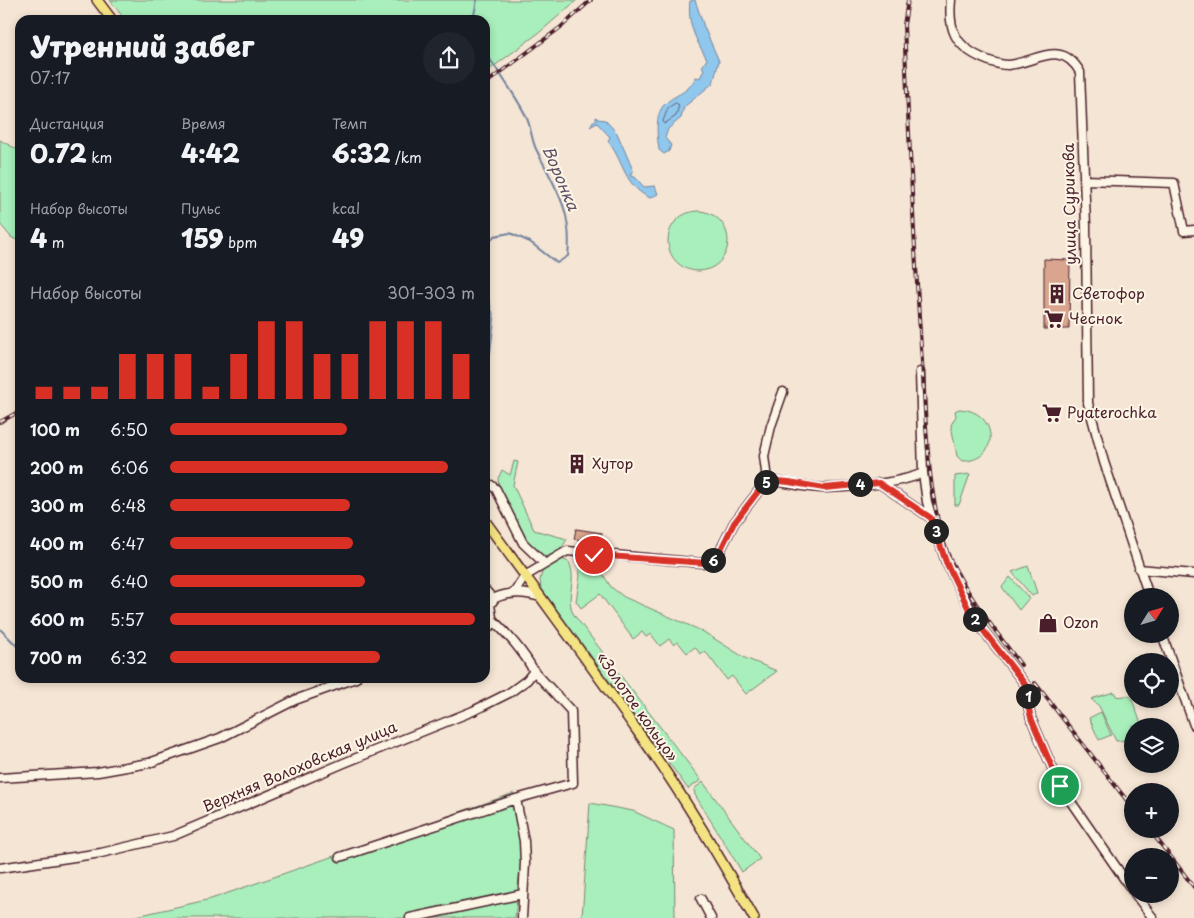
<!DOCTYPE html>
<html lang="ru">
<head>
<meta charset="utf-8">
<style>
  :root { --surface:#171b24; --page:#20242c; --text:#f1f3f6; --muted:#9ea1a6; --accent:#d93025 }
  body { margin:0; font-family:"Playpen Sans",sans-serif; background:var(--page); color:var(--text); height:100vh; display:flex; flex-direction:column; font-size:19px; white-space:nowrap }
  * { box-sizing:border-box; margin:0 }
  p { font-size:16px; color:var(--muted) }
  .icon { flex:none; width:28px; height:28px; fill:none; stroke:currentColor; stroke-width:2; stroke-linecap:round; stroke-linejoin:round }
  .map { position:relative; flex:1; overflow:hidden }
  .sheet { position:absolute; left:15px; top:15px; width:475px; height:668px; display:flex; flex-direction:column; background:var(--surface); border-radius:15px; box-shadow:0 2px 8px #0003 }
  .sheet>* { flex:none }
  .needle { width:32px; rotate:53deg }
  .fabs { position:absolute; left:1124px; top:588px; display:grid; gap:10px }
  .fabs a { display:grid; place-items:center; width:55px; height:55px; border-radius:50%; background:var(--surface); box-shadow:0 2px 8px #0003; font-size:25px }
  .pin { position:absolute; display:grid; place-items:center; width:42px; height:42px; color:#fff; margin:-21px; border:2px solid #fff; border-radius:50%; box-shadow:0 1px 5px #0007 }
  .km { position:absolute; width:25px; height:25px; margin:-12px; border-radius:50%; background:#222; color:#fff; font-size:14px; line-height:25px; text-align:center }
  .round { display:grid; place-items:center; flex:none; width:52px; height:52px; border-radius:26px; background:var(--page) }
  .head { display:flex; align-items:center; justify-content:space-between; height:85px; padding:0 15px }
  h1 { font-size:28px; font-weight:800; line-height:38px }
  .stats { display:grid; grid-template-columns:repeat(3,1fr); gap:8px; height:85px; padding:5px 15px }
  .stats div { display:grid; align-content:center }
  .stats b { font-size:25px; font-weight:800 }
  .stats small { font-size:14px; font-weight:400 }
  .stats p { font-size:14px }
  .chart { height:140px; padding:10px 15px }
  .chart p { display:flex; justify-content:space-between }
  .chart svg { width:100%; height:90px; margin-top:5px; stroke:var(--accent); stroke-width:6 }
  ul { padding:0 15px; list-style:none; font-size:16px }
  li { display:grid; grid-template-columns:80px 60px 1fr; align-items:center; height:38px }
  li i { height:12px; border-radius:6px; background:var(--accent) }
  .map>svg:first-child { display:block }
</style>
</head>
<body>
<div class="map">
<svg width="1194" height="918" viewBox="0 0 1194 918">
  <rect width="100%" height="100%" fill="#f5e5d4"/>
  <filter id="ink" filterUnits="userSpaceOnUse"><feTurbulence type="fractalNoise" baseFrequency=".02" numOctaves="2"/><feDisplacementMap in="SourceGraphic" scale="10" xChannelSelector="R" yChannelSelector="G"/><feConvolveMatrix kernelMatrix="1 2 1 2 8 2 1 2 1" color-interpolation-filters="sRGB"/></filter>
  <g filter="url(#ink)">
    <path fill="#a8efbb" stroke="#798773" d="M110 0H577L540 32 485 73V20H125Z
      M0 140 20 151V242L11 237 0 224Z
      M668 241a30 30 0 1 1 60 0a30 30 0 1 1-60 0Z
      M959 409C999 410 1001 462 962 461L957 456 951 425 956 416 955 411Z
      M514 461 518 462 513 485 534 530 567 539C562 549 554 559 541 556L531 548 525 540 499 486 498 479 502 470 510 475Z
      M970 474 959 505H955V476Z
      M581 556 592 557 611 587 624 597 702 631 745 658 777 671 746 694 732 676 727 680 705 651 700 654 695 647 687 653 678 642 674 645 669 639 660 646 651 634 646 637 642 632 633 639 600 594 581 608 576 601 580 576 577 561Z
      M562 559 569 562C578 582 564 596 574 615L701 780 688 789 541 588 540 580 543 569Z
      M1028 566 1037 593 1032 596 1012 572Z
      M1010 577 1029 598 1019 610 1002 587Z
      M1114 692 1116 696C1122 698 1126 694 1131 697L1142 726H1132V740L1116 741 1099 706 1091 699Z
      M1101 712 1111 735 1099 740 1089 718Z
      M703 782 760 859 742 872 695 795 694 789Z
      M514 793 522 849 515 918H128L211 899Z
      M590 803 633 811 674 830 675 918H582Z"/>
    <path fill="#8fc7ed" stroke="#73849f" d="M695 0 704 27 719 61 713 83 684 107 681 118 668 129 665 138 671 145 669 151 664 154 659 150C657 136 654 113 666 103 679 92 687 94 696 77L700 78 704 69 702 67 707 59C696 40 687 24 690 1Z
      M596 117 598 119 605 120 617 133 633 170 630 176 635 177 644 187 655 186 658 194 650 198C624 186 624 162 608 141L610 137 597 123 590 127 593 121H596Z"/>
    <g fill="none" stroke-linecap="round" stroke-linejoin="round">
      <path stroke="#666279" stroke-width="1" d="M676 103 679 105 676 116 664 124 663 121 668 108Z"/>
      <path stroke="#73849f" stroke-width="2" d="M473 20 477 0
        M485 52C499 73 515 94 526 116 531 126 531 138 536 149 555 188 573 210 568 256L557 263 530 242 510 233 494 236 485 248
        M485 287 494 319 490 353 485 363
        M0 629 20 649"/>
    </g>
    <path fill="#d9a58e" stroke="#4a1f2b" d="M1044 259 1070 260 1069 329H1044Z
      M576 454 583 455 579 473 572 472Z
      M576 529 602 533 600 543 574 539Z"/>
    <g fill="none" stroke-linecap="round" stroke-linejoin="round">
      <defs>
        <path id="minor" d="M951 0C948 29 955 46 982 58 991 62 999 65 1008 65 1035 63 1061 38 1080 72L1086 226 1088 403 1104 462 1149 596
          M1085 180 1174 183 1184 231 1194 230
          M920 372 923 473 927 502 946 562 976 621 1028 688V705L1031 718 1060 786 1132 890
          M767 480C786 482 807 488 824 488 851 487 899 484 923 473
          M767 480 764 456 771 426 783 392
          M879 483 931 518
          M485 484 491 485 496 489 523 543 545 564
          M1139 569 1194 574
          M485 590 493 599
          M514 593 525 576 567 551 703 563 712 560 718 555 734 523 767 480
          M485 630 493 624 490 605 495 598C511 591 525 592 540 597
          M1162 634 1194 725
          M0 778 98 772 149 763 220 738 295 700 356 678
          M516 799 524 841 525 863 522 918
          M340 857 516 799 573 783 571 711 534 671
          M0 868 101 853 173 836 344 763 473 711 509 693 527 680 534 671C523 651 509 636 493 620
          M1135 894 1153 918
          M701 899 711 918
          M410 918 523 894"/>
        <path id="major" d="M97 0 112 20
          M485 521C536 591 588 661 638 732 681 791 718 854 754 918"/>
      </defs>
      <use href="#minor" stroke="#4a1f2b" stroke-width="11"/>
      <use href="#major" stroke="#4a1f2b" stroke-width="12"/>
      <use href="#minor" stroke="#fcf5e5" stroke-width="8"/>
      <use href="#major" stroke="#f4e382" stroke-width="9"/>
      <defs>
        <path id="rail" d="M908 0 904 25C909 137 914 249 922 361 926 420 927 497 947 552 961 587 998 635 1021 665
          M485 84 561 27 591 0
          M0 422 20 411
          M1035 683 1132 807
          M1149 829 1194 887"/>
      </defs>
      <use href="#rail" stroke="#4a1f2b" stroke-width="4"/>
      <use href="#rail" stroke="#fcf5e5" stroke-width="2" stroke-dasharray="5.5" stroke-linecap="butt"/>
    </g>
  </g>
  <g fill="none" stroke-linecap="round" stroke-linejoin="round" filter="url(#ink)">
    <defs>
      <path id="route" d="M594 555 706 563 718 555 734 523 767 480 789 482 824 488 879 483 931 518 946 562 972 616 1028 688V705L1031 718 1060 786"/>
    </defs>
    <use href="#route" stroke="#fff" stroke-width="10"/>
    <use href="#route" stroke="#d93025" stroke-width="6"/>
  </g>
  <defs>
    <symbol id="building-bare" viewBox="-9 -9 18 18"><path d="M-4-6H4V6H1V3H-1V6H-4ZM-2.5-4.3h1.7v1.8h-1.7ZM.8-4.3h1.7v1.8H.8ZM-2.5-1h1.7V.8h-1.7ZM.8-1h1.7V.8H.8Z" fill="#4a1f2b" stroke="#fcf5e5" stroke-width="2.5" paint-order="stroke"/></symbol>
    <symbol id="supermarket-bare" viewBox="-9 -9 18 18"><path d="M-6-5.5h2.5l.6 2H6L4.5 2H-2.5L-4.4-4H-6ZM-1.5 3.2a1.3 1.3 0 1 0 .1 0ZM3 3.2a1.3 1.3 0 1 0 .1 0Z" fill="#4a1f2b" stroke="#fcf5e5" stroke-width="2.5" paint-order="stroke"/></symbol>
    <symbol id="shop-bare" viewBox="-9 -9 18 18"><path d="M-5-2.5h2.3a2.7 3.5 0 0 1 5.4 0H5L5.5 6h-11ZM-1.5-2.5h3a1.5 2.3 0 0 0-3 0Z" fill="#4a1f2b" stroke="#fcf5e5" stroke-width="2.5" paint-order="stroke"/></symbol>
  </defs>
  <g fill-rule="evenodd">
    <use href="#building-bare" x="1043" y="280" width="28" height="28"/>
    <use href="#supermarket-bare" x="1040" y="305" width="28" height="28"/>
    <use href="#supermarket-bare" x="1038" y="399" width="28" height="28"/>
    <use href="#building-bare" x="563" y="450" width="28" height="28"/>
    <use href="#shop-bare" x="1034" y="609" width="28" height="28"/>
  </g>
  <g text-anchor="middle" stroke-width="4" stroke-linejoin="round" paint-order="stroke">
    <g font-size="15" fill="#4a1f2b" stroke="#fcf5e5">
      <text transform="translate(1070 204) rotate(-91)" y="5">улица Сурикова</text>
      <text transform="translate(637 707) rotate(55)" y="5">«Золотое кольцо»</text>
      <text transform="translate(300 767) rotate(-23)" y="5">Верхняя Волоховская улица</text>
    </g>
    <g font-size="15" fill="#4a1f2b" stroke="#fcf5e5" text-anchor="start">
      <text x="1072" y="299">Светофор</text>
      <text x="1069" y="324">Чеснок</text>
      <text x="1067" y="418">Pyaterochka</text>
      <text x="592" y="469">Хутор</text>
      <text x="1063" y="628">Ozon</text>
    </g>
    <g font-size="16" font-style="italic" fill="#5f5165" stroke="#fcf5e5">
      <text transform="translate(561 178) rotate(67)" y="6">Воронка</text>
    </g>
  </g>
</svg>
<div class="fabs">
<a><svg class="needle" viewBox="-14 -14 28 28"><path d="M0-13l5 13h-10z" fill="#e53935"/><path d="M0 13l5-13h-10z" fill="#9ea1a6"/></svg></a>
<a><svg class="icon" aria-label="locate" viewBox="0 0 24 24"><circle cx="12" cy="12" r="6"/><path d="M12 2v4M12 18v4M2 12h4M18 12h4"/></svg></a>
<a><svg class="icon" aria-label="layers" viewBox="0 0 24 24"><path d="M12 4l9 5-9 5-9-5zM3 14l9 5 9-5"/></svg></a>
<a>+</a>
<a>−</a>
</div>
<div class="pin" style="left:1060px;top:786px;background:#1e9e55"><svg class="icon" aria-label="arrive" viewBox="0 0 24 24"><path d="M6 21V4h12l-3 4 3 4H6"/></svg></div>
<div class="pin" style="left:594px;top:555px;background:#d93025"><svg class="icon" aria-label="check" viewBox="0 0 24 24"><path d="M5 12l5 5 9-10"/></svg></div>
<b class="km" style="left:1028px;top:696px">1</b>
<b class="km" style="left:975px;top:619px">2</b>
<b class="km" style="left:936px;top:531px">3</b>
<b class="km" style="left:860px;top:484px">4</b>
<b class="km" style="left:766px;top:482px">5</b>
<b class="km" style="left:713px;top:560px">6</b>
<section class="sheet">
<div class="head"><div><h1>Утренний забег</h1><p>07:17</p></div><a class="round"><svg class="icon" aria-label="share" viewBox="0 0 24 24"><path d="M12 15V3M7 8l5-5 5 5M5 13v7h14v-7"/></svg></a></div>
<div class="stats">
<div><p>Дистанция</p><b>0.72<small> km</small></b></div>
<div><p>Время</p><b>4:42</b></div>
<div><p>Темп</p><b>6:32<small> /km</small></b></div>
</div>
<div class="stats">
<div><p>Набор высоты</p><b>4<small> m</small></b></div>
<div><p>Пульс</p><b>159<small> bpm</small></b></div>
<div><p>kcal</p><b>49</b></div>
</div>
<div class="chart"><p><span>Набор высоты</span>301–303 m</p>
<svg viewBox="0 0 160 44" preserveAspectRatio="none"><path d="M5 44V38M15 44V38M25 44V38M35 44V22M45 44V22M55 44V22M65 44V38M75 44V22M85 44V6M95 44V6M105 44V22M115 44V22M125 44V6M135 44V6M145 44V6M155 44V22"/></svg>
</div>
<ul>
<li><b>100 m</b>6:50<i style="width:58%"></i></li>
<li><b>200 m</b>6:06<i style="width:91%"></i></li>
<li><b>300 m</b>6:48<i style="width:59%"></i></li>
<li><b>400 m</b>6:47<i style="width:60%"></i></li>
<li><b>500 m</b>6:40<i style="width:64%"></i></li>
<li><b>600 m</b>5:57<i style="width:100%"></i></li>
<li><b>700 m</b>6:32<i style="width:69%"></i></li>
</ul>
</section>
</div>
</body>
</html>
